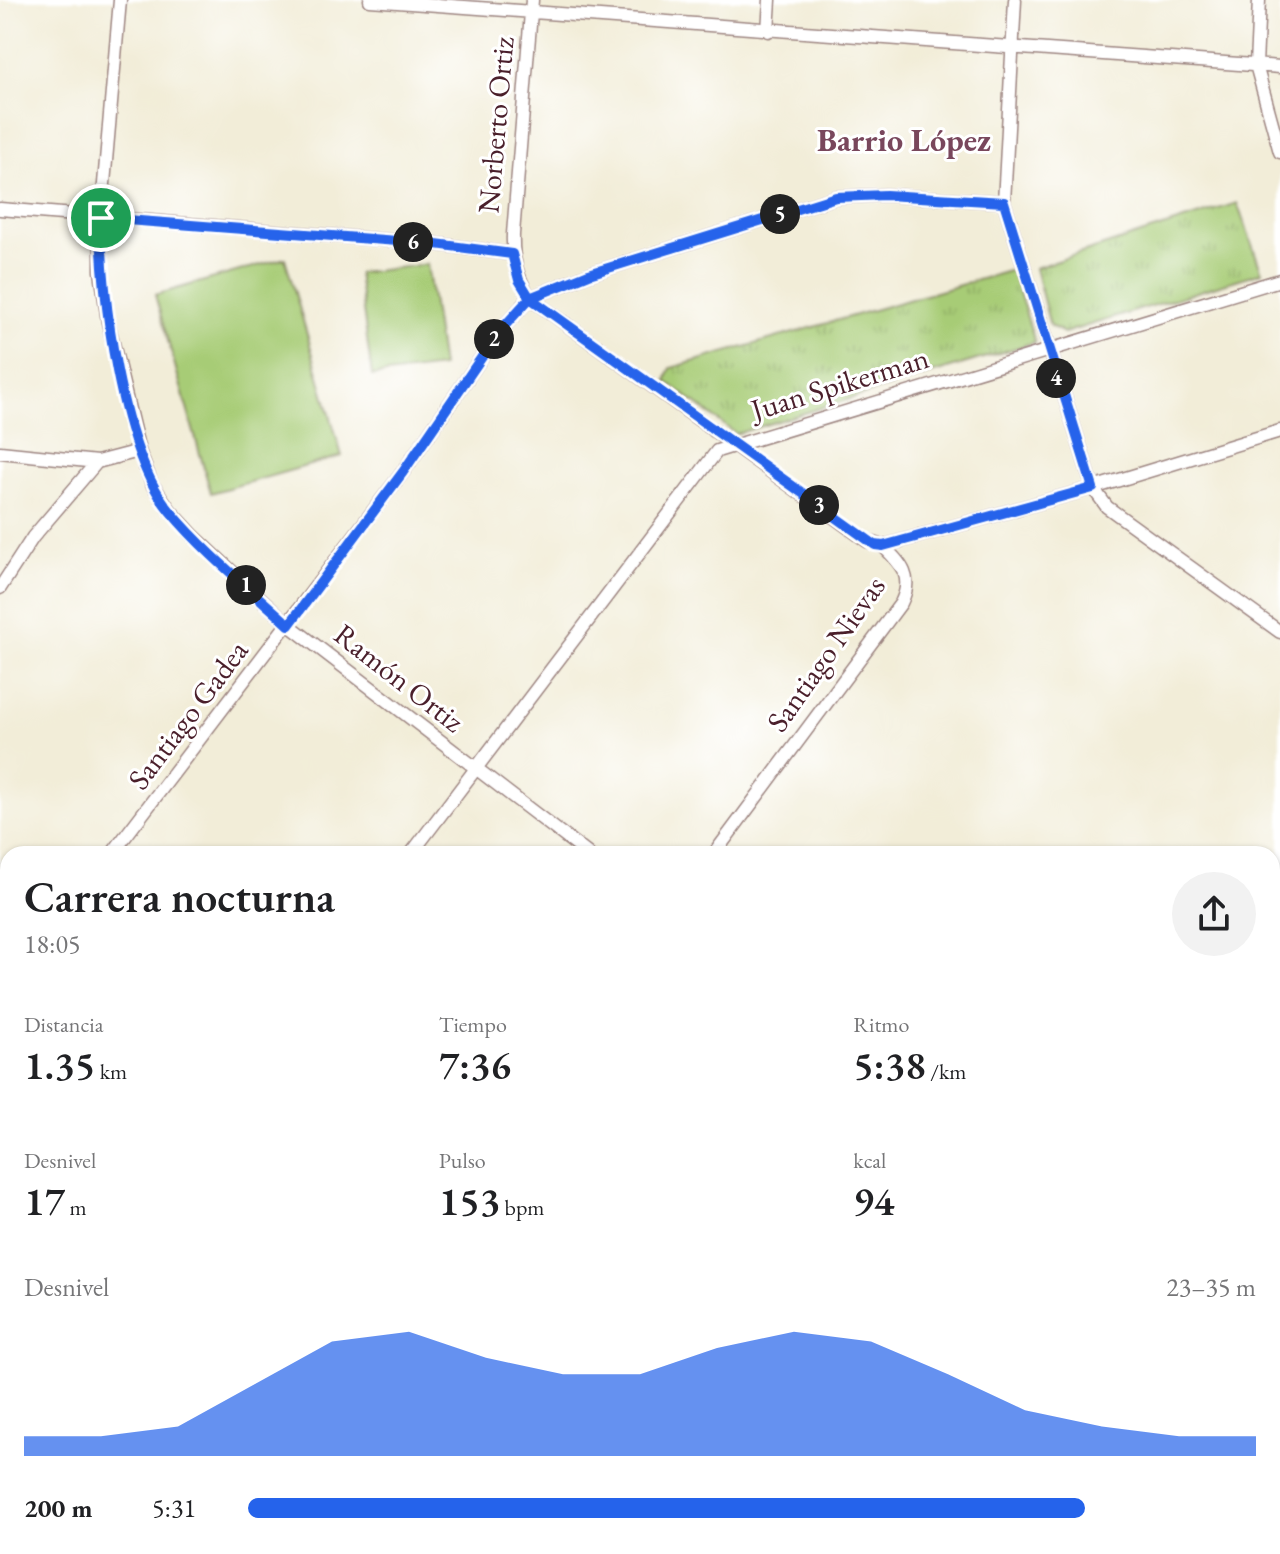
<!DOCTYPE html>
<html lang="es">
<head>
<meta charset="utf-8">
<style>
  :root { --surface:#fff; --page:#f2f2f2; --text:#202124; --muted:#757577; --accent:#2563eb }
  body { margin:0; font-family:"EB Garamond",serif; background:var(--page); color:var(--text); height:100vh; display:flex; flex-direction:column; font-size:30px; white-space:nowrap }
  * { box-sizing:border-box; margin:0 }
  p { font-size:26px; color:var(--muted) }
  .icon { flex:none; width:44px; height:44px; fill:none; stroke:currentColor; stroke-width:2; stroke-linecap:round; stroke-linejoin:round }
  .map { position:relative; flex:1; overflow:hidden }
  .sheet { position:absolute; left:0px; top:846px; width:1280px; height:708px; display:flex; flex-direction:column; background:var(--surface); border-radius:24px 24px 0 0; box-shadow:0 2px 6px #0004 }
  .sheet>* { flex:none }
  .pin { position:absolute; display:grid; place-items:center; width:68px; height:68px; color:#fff; margin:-34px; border:4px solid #fff; border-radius:50%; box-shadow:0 2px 8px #0007 }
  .km { position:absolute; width:40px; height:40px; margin:-20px; border-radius:50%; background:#222; color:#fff; font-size:22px; line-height:40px; text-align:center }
  .round { display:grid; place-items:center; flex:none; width:84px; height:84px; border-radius:42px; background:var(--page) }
  .overview { display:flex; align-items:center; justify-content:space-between; height:136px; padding:0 24px }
  h1 { font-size:44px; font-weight:600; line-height:60px }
  .figures { display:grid; grid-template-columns:repeat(3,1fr); gap:12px; height:136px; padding:8px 24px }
  .figures div { display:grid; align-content:center }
  .figures b { font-size:40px; font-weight:600 }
  .figures small { font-size:22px; font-weight:400 }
  .figures p { font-size:22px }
  .chart { height:224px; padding:16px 24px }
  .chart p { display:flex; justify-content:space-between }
  .chart svg { width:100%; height:144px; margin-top:8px; fill:var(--accent); opacity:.7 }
  ul { padding:0 24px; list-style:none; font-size:26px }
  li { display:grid; grid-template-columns:128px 96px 1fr; align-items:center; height:60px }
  li i { height:20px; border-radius:10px; background:var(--accent) }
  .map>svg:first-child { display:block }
</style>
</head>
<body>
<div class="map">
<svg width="1280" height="1554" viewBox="0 0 1280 1554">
  <defs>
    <pattern id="grass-tufts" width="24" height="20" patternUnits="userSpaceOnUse" patternTransform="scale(2)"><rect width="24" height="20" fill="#a7cc76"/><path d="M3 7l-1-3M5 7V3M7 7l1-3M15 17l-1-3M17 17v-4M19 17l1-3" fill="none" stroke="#91af66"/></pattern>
  </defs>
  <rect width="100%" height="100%" fill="#fff"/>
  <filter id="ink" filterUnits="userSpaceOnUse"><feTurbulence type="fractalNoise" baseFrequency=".0125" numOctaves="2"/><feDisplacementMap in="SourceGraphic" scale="16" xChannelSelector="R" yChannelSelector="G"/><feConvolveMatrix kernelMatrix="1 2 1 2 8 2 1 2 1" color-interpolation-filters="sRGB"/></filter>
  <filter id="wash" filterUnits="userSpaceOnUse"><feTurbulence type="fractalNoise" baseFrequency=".006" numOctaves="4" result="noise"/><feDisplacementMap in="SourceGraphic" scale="32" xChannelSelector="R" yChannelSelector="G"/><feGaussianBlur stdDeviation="1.8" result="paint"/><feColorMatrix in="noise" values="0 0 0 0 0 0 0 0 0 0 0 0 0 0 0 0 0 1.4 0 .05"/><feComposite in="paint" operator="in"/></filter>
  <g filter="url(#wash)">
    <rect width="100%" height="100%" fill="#f2edd8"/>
    <path fill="url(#grass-tufts)" stroke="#787650" stroke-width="2" d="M1237 203 1262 272 1064 333 1050 326 1035 268Z
      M1012 270 1035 342 736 434 666 381 671 368Z"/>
    <path fill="#a7cc76" stroke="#787650" stroke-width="2" d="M285 258 342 456 211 493 155 295Z
      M427 264 442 367 372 376 358 273Z"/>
  </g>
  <g filter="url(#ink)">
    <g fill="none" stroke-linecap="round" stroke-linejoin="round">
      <defs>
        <path id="service" d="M1272 882H1280"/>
        <path id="minor" d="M120 0 101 218V271L108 322 139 451 152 484 170 510 194 536 289 625 588 854
          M370 0 1280 67
          M532 0 513 234C512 259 517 277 530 298L867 541 883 546 1093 488 1280 431
          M1015 0 1004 202 1093 488 1107 507 1280 632
          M1259 0 1256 65 1280 152
          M768 31 770 0
          M0 209 436 244 512 254
          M0 452 97 462 139 451
          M0 588 33 537 97 462
          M112 854 403 472 499 332 530 298 589 274 836 197 886 195 1004 202
          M411 854 717 451 1280 280
          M714 854 901 603C914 577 902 565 883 546
          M0 962 8 968
          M0 993 8 983
          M0 1263 8 1269
          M0 1393 8 1383
          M764 1546 775 1554
          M483 1554 489 1546"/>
        <path id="tertiary" d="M1272 914 1280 903
          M1272 941 1280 930
          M791 1554 796 1546
          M810 1554 815 1546"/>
      </defs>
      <use href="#service" stroke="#9e8682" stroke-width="9"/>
      <use href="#minor" stroke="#9e8682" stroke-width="15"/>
      <use href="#tertiary" stroke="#9e8682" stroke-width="19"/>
      <use href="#service" stroke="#fff" stroke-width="6"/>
      <use href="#minor" stroke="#fff" stroke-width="12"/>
      <use href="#tertiary" stroke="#fff" stroke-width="16"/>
    </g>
  </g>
  <g fill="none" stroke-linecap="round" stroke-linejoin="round" filter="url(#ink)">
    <defs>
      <path id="route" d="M101 218C101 295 121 452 170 511 205 553 249 588 289 625L403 472 499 332 530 298 875 545 883 546 1093 488 1004 202 886 195 836 197 589 274 530 298 519 280 512 254 436 244 101 218"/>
    </defs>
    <use href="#route" stroke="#fff" stroke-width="16"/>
    <use href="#route" stroke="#2563eb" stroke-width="10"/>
  </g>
  <g text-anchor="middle" stroke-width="6" stroke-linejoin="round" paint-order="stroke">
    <g font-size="30" fill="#4a1f2b" stroke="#fff">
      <text transform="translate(496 125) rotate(-85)" y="10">Norberto Ortiz</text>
      <text transform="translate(840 384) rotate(-17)" y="10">Juan Spikerman</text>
      <text transform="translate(826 654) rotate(-55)" y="10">Santiago Nievas</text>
      <text transform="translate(399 678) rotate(38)" y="10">Ramón Ortiz</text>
      <text transform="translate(188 715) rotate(-53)" y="10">Santiago Gadea</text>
    </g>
    <g font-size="32" font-weight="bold" fill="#79475c" stroke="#fff">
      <text x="904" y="151">Barrio López</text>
    </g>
  </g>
</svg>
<div class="pin" style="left:101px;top:218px;background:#1e9e55"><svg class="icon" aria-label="arrive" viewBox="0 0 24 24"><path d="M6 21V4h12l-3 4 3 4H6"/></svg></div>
<b class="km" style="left:246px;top:585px">1</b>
<b class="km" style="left:494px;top:339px">2</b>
<b class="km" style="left:819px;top:505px">3</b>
<b class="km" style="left:1056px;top:378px">4</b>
<b class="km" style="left:780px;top:214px">5</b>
<b class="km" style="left:413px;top:242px">6</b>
<section class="sheet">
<div class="overview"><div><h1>Carrera nocturna</h1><p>18:05</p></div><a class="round"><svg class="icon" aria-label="share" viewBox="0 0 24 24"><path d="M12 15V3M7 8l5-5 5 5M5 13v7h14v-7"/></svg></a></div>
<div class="figures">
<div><p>Distancia</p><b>1.35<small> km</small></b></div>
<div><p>Tiempo</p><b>7:36</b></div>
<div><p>Ritmo</p><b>5:38<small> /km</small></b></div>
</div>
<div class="figures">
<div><p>Desnivel</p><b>17<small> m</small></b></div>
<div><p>Pulso</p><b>153<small> bpm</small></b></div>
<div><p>kcal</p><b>94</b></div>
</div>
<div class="chart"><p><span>Desnivel</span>23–35 m</p>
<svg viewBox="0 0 160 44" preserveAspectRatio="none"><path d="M0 44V38L10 38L20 35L30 22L40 9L50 6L60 14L70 19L80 19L90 11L100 6L110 9L120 19L130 30L140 35L150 38L160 38V44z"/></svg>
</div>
<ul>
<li><b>200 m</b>5:31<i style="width:83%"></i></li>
</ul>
</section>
</div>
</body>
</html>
